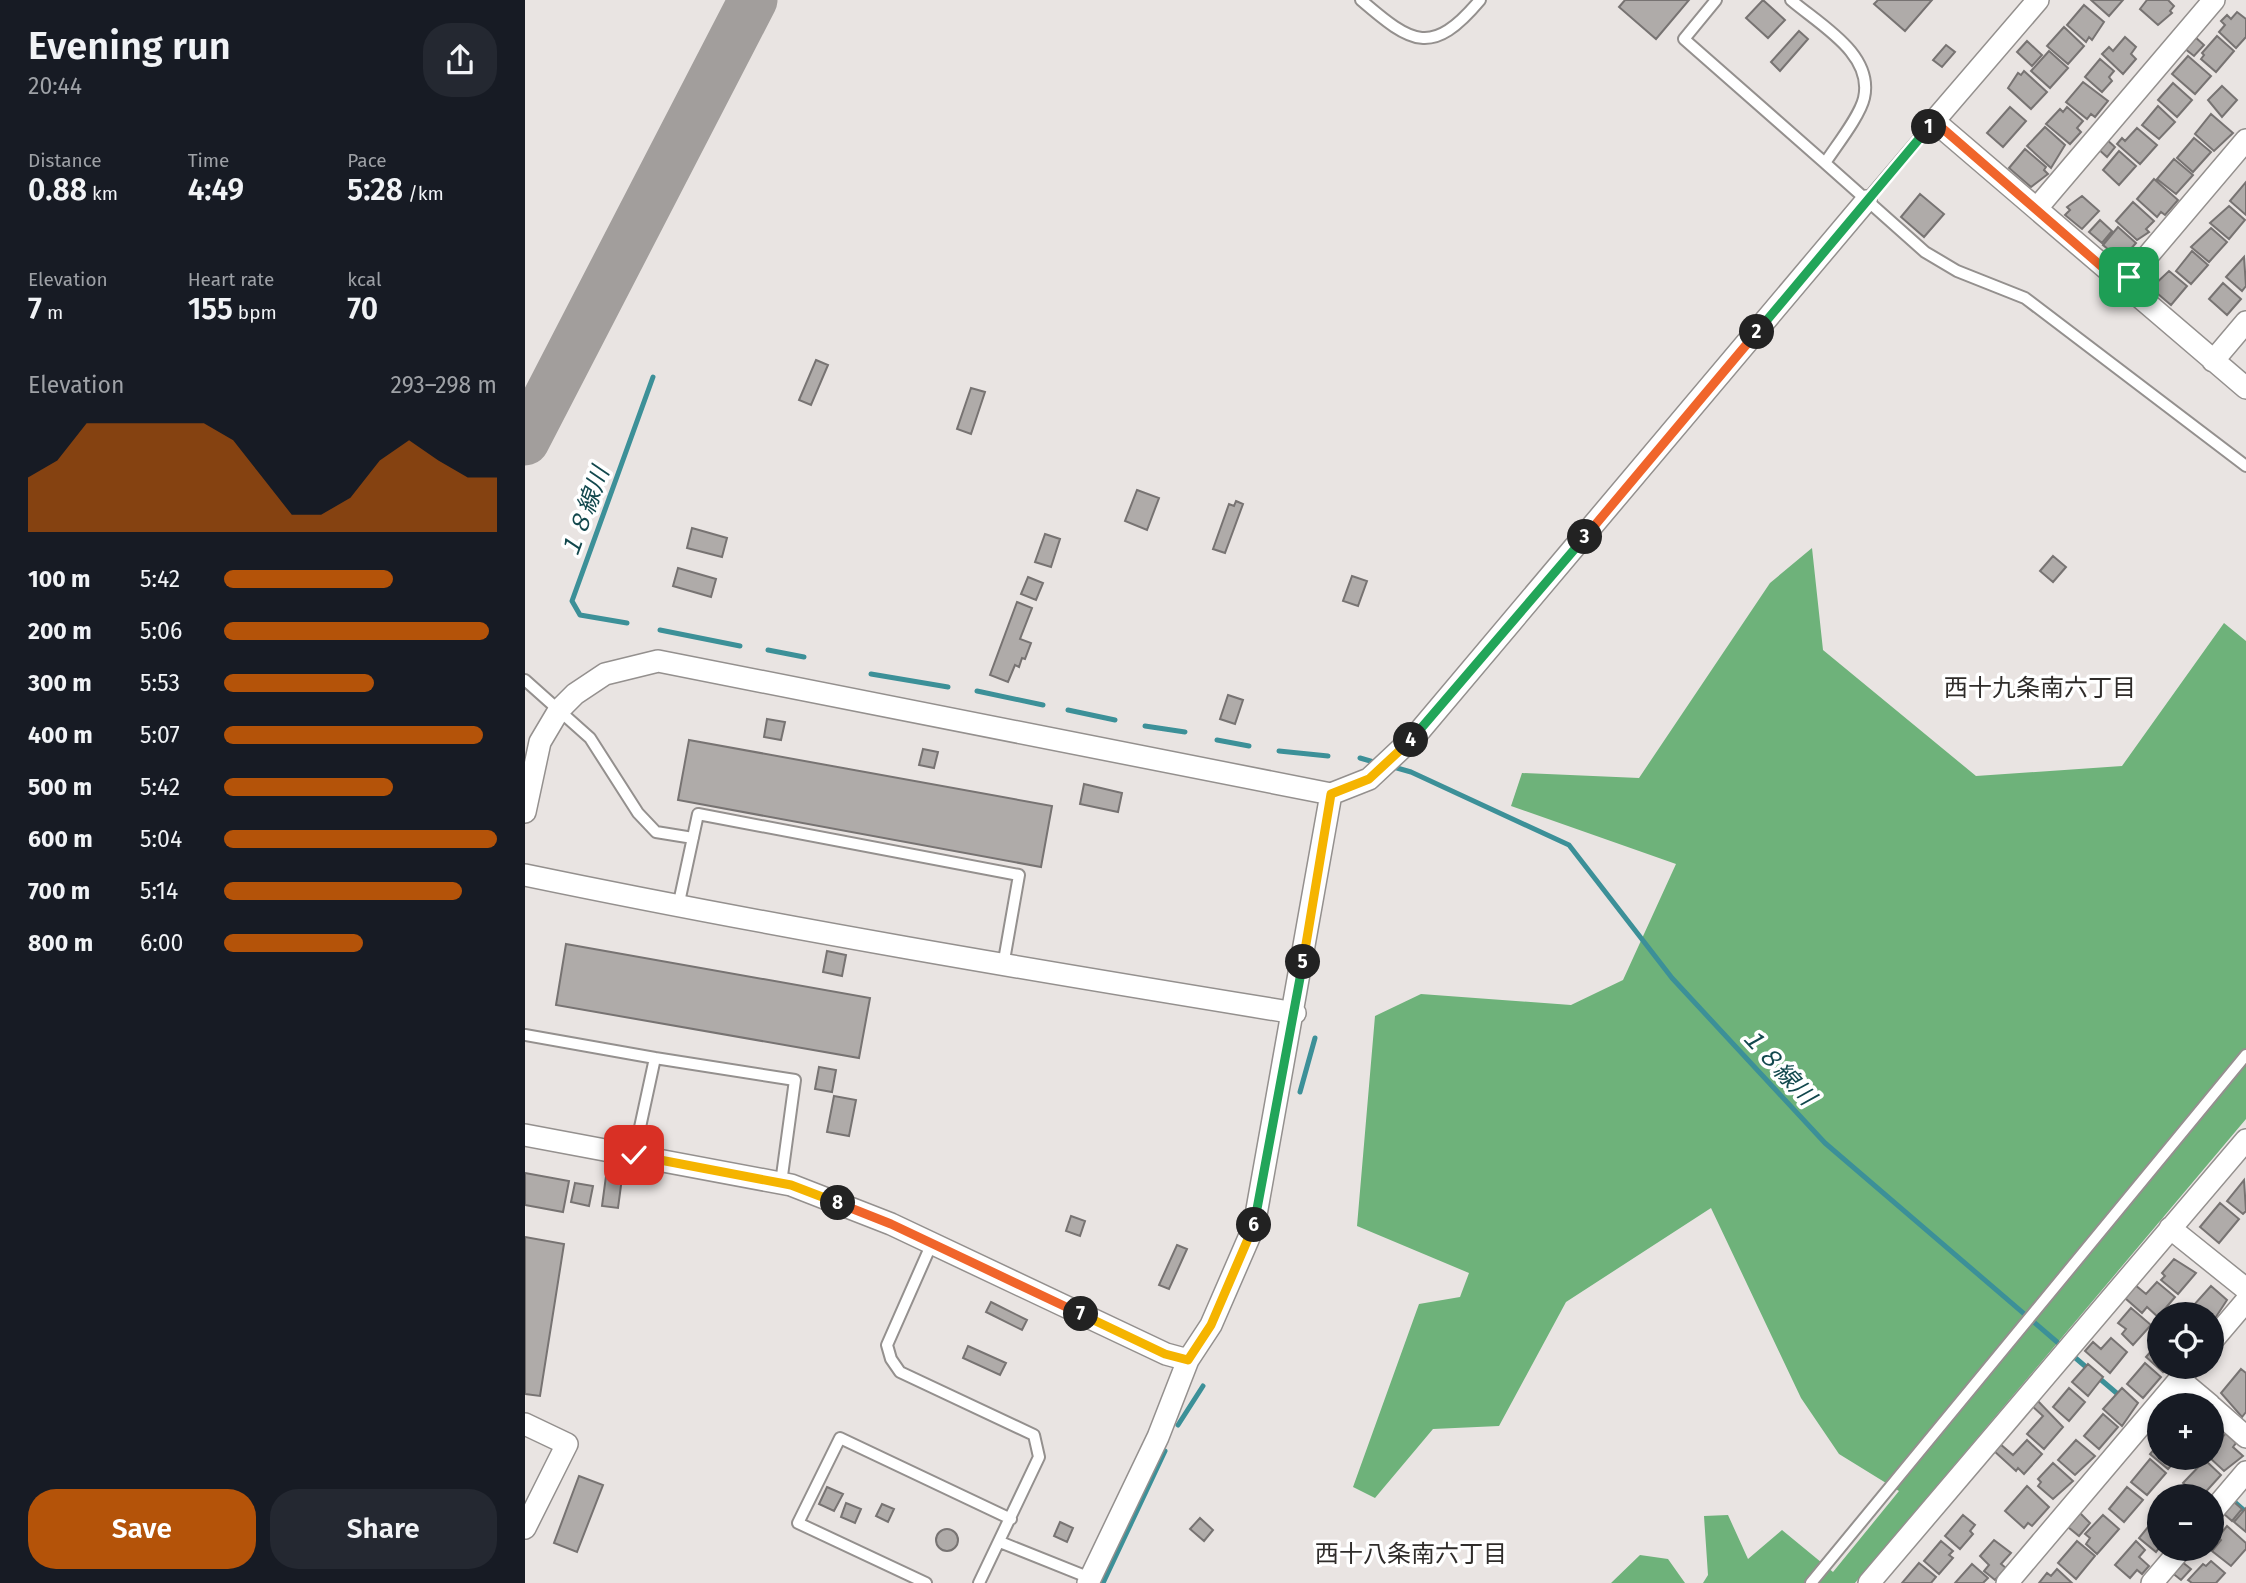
<!DOCTYPE html>
<html lang="en">
<head>
<meta charset="utf-8">
<style>
  :root { --surface:#171b24; --page:#242831; --text:#f1f3f6; --muted:#9ea1a6; --accent:#b45309 }
  body { margin:0; font-family:"Fira Sans","Noto Sans JP",sans-serif; background:var(--page); color:var(--text); height:100vh; display:flex; flex-direction:column; font-size:26px; white-space:nowrap }
  * { box-sizing:border-box; margin:0 }
  p { font-size:23px; color:var(--muted) }
  .icon { flex:none; width:38px; height:38px; fill:none; stroke:currentColor; stroke-width:2; stroke-linecap:round; stroke-linejoin:round }
  .map { position:relative; flex:1; overflow:hidden }
  .sheet { display:flex; flex-direction:column; background:var(--surface); width:525px }
  .sheet>* { flex:none }
  .fabs { position:absolute; left:1622px; top:1302px; display:grid; gap:14px }
  .fabs a { display:grid; place-items:center; width:77px; height:77px; border-radius:50%; background:var(--surface); box-shadow:0 4px 10px #0003; font-size:35px }
  .pin { position:absolute; display:grid; place-items:center; width:60px; height:60px; color:#fff; margin:-30px; border-radius:14px; box-shadow:0 4px 10px #0006 }
  .km { position:absolute; width:35px; height:35px; margin:-18px; border-radius:50%; background:#222; color:#fff; font-size:19px; line-height:35px; text-align:center }
  .round { display:grid; place-items:center; flex:none; width:74px; height:74px; border-radius:28px; background:var(--page) }
  .headline { display:flex; align-items:center; justify-content:space-between; height:119px; padding:0 28px }
  h1 { font-size:38px; font-weight:600; line-height:52px }
  .stats { display:grid; grid-template-columns:repeat(3,1fr); gap:10px; height:119px; padding:7px 28px }
  .stats div { display:grid; align-content:center }
  .stats b { font-size:30px; font-weight:600 }
  .stats small { font-size:19px; font-weight:400 }
  .stats p { font-size:19px }
  .chart { height:196px; padding:14px 28px }
  .chart p { display:flex; justify-content:space-between }
  .chart svg { width:100%; height:126px; margin-top:7px; fill:var(--accent); opacity:.7 }
  .button { display:flex; gap:14px; margin-top:auto; padding:14px 28px }
  .button a { flex:1; height:80px; border-radius:28px; background:var(--accent); color:#fff; font-size:28px; font-weight:600; line-height:80px; text-align:center }
  .button a+a { background:var(--page); color:var(--text) }
  ul { padding:0 28px; list-style:none; font-size:23px }
  li { display:grid; grid-template-columns:112px 84px 1fr; align-items:center; height:52px }
  li i { height:18px; border-radius:9px; background:var(--accent) }
  main { display:flex; flex:1; min-height:0 }
  .map>svg:first-child { display:block }
</style>
</head>
<body>
<main>
<section class="sheet">
<div class="headline"><div><h1>Evening run</h1><p>20:44</p></div><a class="round"><svg class="icon" aria-label="share" viewBox="0 0 24 24"><path d="M12 15V3M7 8l5-5 5 5M5 13v7h14v-7"/></svg></a></div>
<div class="stats">
<div><p>Distance</p><b>0.88<small> km</small></b></div>
<div><p>Time</p><b>4:49</b></div>
<div><p>Pace</p><b>5:28<small> /km</small></b></div>
</div>
<div class="stats">
<div><p>Elevation</p><b>7<small> m</small></b></div>
<div><p>Heart rate</p><b>155<small> bpm</small></b></div>
<div><p>kcal</p><b>70</b></div>
</div>
<div class="chart"><p><span>Elevation</span>293–298 m</p>
<svg viewBox="0 0 160 44" preserveAspectRatio="none"><path d="M0 44V25L10 19L20 6L30 6L40 6L50 6L60 6L70 12L80 25L90 38L100 38L110 32L120 19L130 12L140 19L150 25L160 25V44z"/></svg>
</div>
<ul>
<li><b>100 m</b>5:42<i style="width:62%"></i></li>
<li><b>200 m</b>5:06<i style="width:97%"></i></li>
<li><b>300 m</b>5:53<i style="width:55%"></i></li>
<li><b>400 m</b>5:07<i style="width:95%"></i></li>
<li><b>500 m</b>5:42<i style="width:62%"></i></li>
<li><b>600 m</b>5:04<i style="width:100%"></i></li>
<li><b>700 m</b>5:14<i style="width:87%"></i></li>
<li><b>800 m</b>6:00<i style="width:51%"></i></li>
</ul>
<div class="button"><a>Save</a><a>Share</a></div>
</section>
<div class="map">
<svg width="1721" height="1583" viewBox="0 0 1721 1583">
  <rect width="100%" height="100%" fill="#e9e4e2"/>
  <path fill="#6eb27a" d="M1287 548 1298 650 1451 776 1597 766 1699 623 1721 641V1119L1330 1583H1178L1183 1575 1179 1516 1203 1515 1223 1559 1257 1530 1308 1572 1374 1491 1314 1454 1276 1398 1186 1208 1041 1302 974 1426 908 1429 850 1498 828 1487 894 1304 935 1297 944 1273 832 1226 850 1016 896 994 1046 1005 1098 980 1151 864 986 806 997 773 1114 778 1245 583Z
    M1115 1555 1143 1559 1160 1583H1086Z"/>
  <g fill="none" stroke-linecap="round" stroke-linejoin="round">
    <path stroke="#3c9098" stroke-width="5" d="M102 623 55 615 47 601 128 377
      M135 630 215 646
      M243 650 279 657
      M346 674 423 687
      M452 691 518 705
      M543 710 590 720
      M620 726 660 732
      M692 740 724 746
      M754 751 803 756
      M835 758 852 763
      M865 766 886 772 1044 845 1147 978 1300 1143 1539 1348
      M775 1092 790 1038
      M1547 1355 1595 1396
      M1623 1422 1634 1432
      M653 1425 678 1386
      M1662 1458 1678 1472
      M1705 1498 1721 1512
      M578 1583 640 1451"/>
    <path stroke="#a29e9c" stroke-width="49" d="M0 441 228 0"/>
  </g>
  <path fill="#afaba9" stroke="#777372" stroke-width="2" d="M1100 0H1164L1131 39 1094 7Z
    M1238 0 1260 20 1243 38 1221 18Z
    M1353 0H1407L1380 31 1349 4Z
    M1566 0H1598L1584 16Z
    M1622 0H1643L1649 6 1645 11 1647 13 1633 25 1615 9Z
    M1559 5 1579 22 1567 40 1564 37 1561 42 1542 25Z
    M1712 12 1721 19V37L1711 48 1694 32 1700 25 1696 21 1702 15 1706 19Z
    M1539 27 1559 46 1543 64 1522 46Z
    M1274 31 1283 39 1255 71 1246 62Z
    M1669 36 1679 45 1669 56 1659 48Z
    M1692 36 1709 51 1691 72 1676 59 1679 55 1677 53Z
    M1600 37 1611 47 1606 54 1611 59 1598 74 1577 54 1584 47 1588 51Z
    M1502 41 1517 55 1507 66 1492 52Z
    M1421 45 1430 52 1417 67 1408 60Z
    M1524 51 1543 68 1525 88 1506 71Z
    M1663 56 1686 76 1670 94 1647 74Z
    M1575 59 1589 71 1584 77 1587 81 1577 92 1560 77Z
    M1499 71 1522 92 1506 109 1483 88 1493 73 1496 75Z
    M1558 82 1583 101 1570 117 1566 114 1562 119 1541 102Z
    M1648 83 1667 100 1652 117 1633 100Z
    M1697 86 1712 100 1697 117 1683 100Z
    M1633 106 1650 122 1634 139 1617 125Z
    M1485 107 1501 121 1478 147 1462 133Z
    M1542 107 1558 121 1552 128 1556 132 1545 144 1521 124 1535 109 1538 112Z
    M1686 114 1708 133 1689 151 1670 134Z
    M1520 127 1540 145 1526 168 1502 146Z
    M1612 128 1632 145 1615 164 1592 144 1597 138 1600 141Z
    M1580 138 1590 147 1582 157 1572 148Z
    M1669 138 1686 152 1668 172 1652 158Z
    M1500 149 1521 167 1519 170 1523 174 1506 187 1484 168Z
    M1594 151 1611 166 1594 185 1578 170Z
    M1649 159 1668 175 1651 194 1632 179Z
    M1629 179 1653 200 1640 215 1636 212 1632 217 1612 199Z
    M1721 182V215L1705 201Z
    M1395 194 1419 214 1399 237 1376 217Z
    M1557 196 1574 211 1557 229 1540 215 1545 210 1542 207Z
    M1608 202 1629 221 1621 229 1624 232 1612 240 1591 221Z
    M1704 206 1720 220 1704 239 1685 223Z
    M1575 220 1587 231 1577 243 1564 232Z
    M1593 227 1611 243 1596 260 1578 245Z
    M1686 228 1702 242 1684 262 1666 247Z
    M1667 251 1683 265 1666 284 1651 271Z
    M1719 257 1721 286 1717 291 1701 277Z
    M1644 271 1662 286 1646 305 1626 288Z
    M1698 283 1716 299 1702 315 1684 299Z
    M291 360 303 365 286 405 274 400Z
    M446 388 460 392 446 434 432 429Z
    M612 490 634 498 622 530 600 521Z
    M711 501 718 504 700 553 688 549 704 504 709 506Z
    M167 528 202 538 197 557 162 548Z
    M520 534 535 539 526 567 510 562Z
    M1528 556 1541 567 1528 582 1515 571Z
    M153 568 191 579 186 597 148 586Z
    M827 576 842 581 833 606 818 601Z
    M503 577 518 583 511 600 496 594Z
    M492 602 507 608 495 639 506 643 500 659 497 658 494 667 490 665 483 682 465 675Z
    M703 695 718 700 710 724 695 719Z
    M242 719 260 722 256 740 239 737Z
    M164 740 527 806 516 867 153 800Z
    M398 749 413 752 409 768 394 765Z
    M559 784 597 793 593 812 555 804Z
    M41 944 345 998 334 1058 31 1005Z
    M302 951 321 955 317 976 298 972Z
    M294 1067 311 1070 307 1092 290 1089Z
    M309 1096 331 1100 324 1136 302 1132Z
    M0 1173 44 1181 38 1212 0 1205Z
    M81 1176 97 1178 93 1208 77 1206Z
    M1719 1180 1721 1211 1718 1214 1702 1201Z
    M50 1183 68 1186 64 1206 46 1202Z
    M1695 1203 1714 1219 1694 1243 1675 1227Z
    M546 1216 560 1221 555 1236 541 1231Z
    M0 1237 39 1244 15 1396 0 1394Z
    M652 1245 662 1249 644 1289 634 1285Z
    M1649 1259 1671 1273 1653 1294 1636 1280 1640 1276 1637 1273Z
    M1632 1282 1650 1297 1633 1317 1622 1307 1617 1313 1600 1298 1610 1285 1621 1294Z
    M1686 1286 1702 1300 1687 1323V1314H1676L1667 1307Z
    M466 1302 502 1320 497 1330 461 1312Z
    M1606 1308 1626 1325 1608 1345 1597 1334 1601 1329 1593 1323Z
    M1586 1338 1602 1352 1585 1373 1560 1351 1568 1342 1576 1349Z
    M1634 1342V1367H1642L1638 1372 1621 1357Z
    M443 1346 481 1363 475 1375 438 1358Z
    M1620 1363 1636 1377 1618 1398 1602 1384Z
    M1563 1364 1578 1377 1563 1396 1547 1382Z
    M1716 1369 1721 1373V1412L1717 1417 1696 1393Z
    M1544 1388 1560 1402 1544 1421 1528 1407Z
    M1597 1388 1613 1403 1597 1426 1578 1409Z
    M1512 1400 1538 1427 1519 1449 1502 1434 1518 1416 1507 1406Z
    M1578 1414 1593 1427 1574 1449 1559 1436Z
    M1701 1433 1711 1443 1708 1447 1718 1456 1699 1471 1685 1458 1687 1449Z
    M1502 1440 1517 1454 1499 1474 1493 1468 1491 1471 1469 1451 1475 1444 1488 1455Z
    M1551 1440 1570 1456 1550 1475 1533 1460Z
    M1634 1443V1458H1653L1643 1469 1625 1454Z
    M1625 1459 1641 1473 1622 1495 1606 1482Z
    M1680 1460 1696 1475 1677 1496H1673L1658 1483Z
    M1528 1463 1548 1481 1528 1499 1513 1486 1516 1482 1513 1479Z
    M54 1476 78 1485 52 1552 29 1543Z
    M1502 1486 1524 1507 1507 1526 1503 1523 1499 1528 1480 1511Z
    M302 1487 318 1494 309 1511 294 1504Z
    M1602 1487 1618 1500 1599 1522 1584 1509Z
    M1709 1502 1717 1509 1707 1521 1699 1514Z
    M321 1503 336 1509 330 1523 316 1517Z
    M357 1504 369 1509 363 1522 351 1516Z
    M1721 1508V1532L1709 1522Z
    M1555 1513 1565 1523 1554 1536 1543 1527Z
    M1438 1515 1450 1525 1445 1531 1448 1534 1435 1549 1420 1536Z
    M1578 1515 1594 1529 1572 1554 1561 1544 1565 1538 1560 1534Z
    M1632 1516 1634 1548 1631 1552 1614 1538Z
    M675 1518 688 1530 679 1541 665 1529Z
    M535 1522 548 1528 542 1542 529 1536Z
    M1702 1526 1721 1543V1549L1706 1566 1687 1551 1696 1540 1693 1537Z
    M411 1540a11 11 0 1 1 22 0a11 11 0 1 1-22 0Z
    M1469 1540 1486 1553 1476 1564 1481 1568 1470 1580 1459 1571 1464 1565 1455 1556Z
    M1416 1541 1428 1551 1424 1555 1428 1558 1414 1574 1399 1561Z
    M1552 1541 1570 1556 1551 1579 1533 1563Z
    M1611 1541 1620 1550 1614 1557 1624 1566 1617 1574 1612 1570 1605 1578 1590 1565Z
    M1656 1561 1666 1569 1656 1580 1646 1572Z
    M1686 1561 1700 1573 1691 1583H1667L1663 1580 1678 1564 1681 1566Z
    M1394 1563 1411 1577 1406 1583H1377Z
    M1447 1564 1463 1578 1458 1583H1430Z
    M1532 1569 1547 1583H1514L1522 1573 1526 1576Z"/>
  <g fill="none" stroke-linecap="round" stroke-linejoin="round">
    <defs>
      <path id="lane" d="M836 0C887 44 907 57 955 0
        M1191 0 1159 39 1300 163
        M1266 0C1295 25 1349 54 1339 98 1335 116 1311 146 1300 163L1400 252 1432 271 1500 298 1721 466
        M1341 201 1409 121
        M0 680 65 738 113 813 131 832 168 838
        M153 907 173 814 494 875 478 966
        M0 1035 130 1058
        M109 1155 130 1058 270 1080 256 1183
        M407 1243 362 1345 366 1359 375 1372 509 1435 514 1457 454 1583
        M475 1542 565 1578
        M401 1583 273 1523 315 1438 486 1519
        M1286 1583 1721 1055"/>
      <path id="street" d="M1513 0 1409 121 1721 388
        M1512 208 1689 0
        M1598 285 1721 140
        M1688 361 1721 322
        M0 812 15 742 34 710 50 694 80 674 133 661 806 794 844 779 892 734 1341 201
        M0 875C255 928 512 971 770 1013
        M0 1135 266 1185 366 1224 641 1354 663 1360
        M1645 1228 1721 1289
        M1687 1341 1721 1301
        M1654 1379 1685 1405
        M1687 1407 1721 1437
        M0 1424 42 1444 0 1528
        M1687 1512 1721 1472
        M563 1583 633 1437 663 1360 686 1325 729 1226 806 794
        M1344 1583 1721 1140
        M1482 1583 1665 1367
        M1627 1583 1656 1549"/>
    </defs>
    <use href="#lane" stroke="#94908e" stroke-width="14"/>
    <use href="#street" stroke="#94908e" stroke-width="24"/>
    <use href="#lane" stroke="#fff" stroke-width="10"/>
    <use href="#street" stroke="#fff" stroke-width="21"/>
  </g>
  <g fill="none" stroke-linecap="round" stroke-linejoin="round">
    <defs>
      <path id="split-1" d="M1404 127 1409 121 1598 285 1604 277"/>
      <path id="split-2" d="M1232 332 1404 127"/>
      <path id="split-3" d="M1060 537 1232 332"/>
      <path id="split-4" d="M886 740 1060 537"/>
      <path id="split-5" d="M778 962 806 794 844 779 886 740"/>
      <path id="split-6" d="M729 1225 778 962"/>
      <path id="split-7" d="M556 1314 640 1354 663 1360 686 1325 729 1225"/>
      <path id="split-8" d="M313 1203 366 1224 556 1314"/>
      <path id="split-9" d="M109 1155 266 1185 313 1203"/>
    </defs>
    <use href="#split-1" stroke="#fff" stroke-width="14"/>
    <use href="#split-2" stroke="#fff" stroke-width="14"/>
    <use href="#split-3" stroke="#fff" stroke-width="14"/>
    <use href="#split-4" stroke="#fff" stroke-width="14"/>
    <use href="#split-5" stroke="#fff" stroke-width="14"/>
    <use href="#split-6" stroke="#fff" stroke-width="14"/>
    <use href="#split-7" stroke="#fff" stroke-width="14"/>
    <use href="#split-8" stroke="#fff" stroke-width="14"/>
    <use href="#split-9" stroke="#fff" stroke-width="14"/>
    <use href="#split-1" stroke="#f0652b" stroke-width="9"/>
    <use href="#split-2" stroke="#22a559" stroke-width="9"/>
    <use href="#split-3" stroke="#f0652b" stroke-width="9"/>
    <use href="#split-4" stroke="#22a559" stroke-width="9"/>
    <use href="#split-5" stroke="#f5b400" stroke-width="9"/>
    <use href="#split-6" stroke="#22a559" stroke-width="9"/>
    <use href="#split-7" stroke="#f5b400" stroke-width="9"/>
    <use href="#split-8" stroke="#f0652b" stroke-width="9"/>
    <use href="#split-9" stroke="#f5b400" stroke-width="9"/>
  </g>
  <g text-anchor="middle" stroke-width="7" stroke-linejoin="round" paint-order="stroke">
    <g font-size="24" font-style="italic" fill="#12484d" stroke="#fff">
      <text transform="translate(60 513) rotate(-70)" y="8">１８線川</text>
      <text transform="translate(1253 1066) rotate(47)" y="8">１８線川</text>
    </g>
    <g font-size="24" fill="#2f2c2a" stroke="#fff">
      <text x="1515" y="696">西十九条南六丁目</text>
      <text x="886" y="1562">西十八条南六丁目</text>
    </g>
  </g>
</svg>
<div class="fabs">
<a><svg class="icon" aria-label="locate" viewBox="0 0 24 24"><circle cx="12" cy="12" r="6"/><path d="M12 2v4M12 18v4M2 12h4M18 12h4"/></svg></a>
<a>+</a>
<a>−</a>
</div>
<div class="pin" style="left:1604px;top:277px;background:#1e9e55"><svg class="icon" aria-label="arrive" viewBox="0 0 24 24"><path d="M6 21V4h12l-3 4 3 4H6"/></svg></div>
<div class="pin" style="left:109px;top:1155px;background:#d93025"><svg class="icon" aria-label="check" viewBox="0 0 24 24"><path d="M5 12l5 5 9-10"/></svg></div>
<b class="km" style="left:1404px;top:127px">1</b>
<b class="km" style="left:1232px;top:332px">2</b>
<b class="km" style="left:1060px;top:537px">3</b>
<b class="km" style="left:886px;top:740px">4</b>
<b class="km" style="left:778px;top:962px">5</b>
<b class="km" style="left:729px;top:1225px">6</b>
<b class="km" style="left:556px;top:1314px">7</b>
<b class="km" style="left:313px;top:1203px">8</b>
</div>
</main>
</body>
</html>
